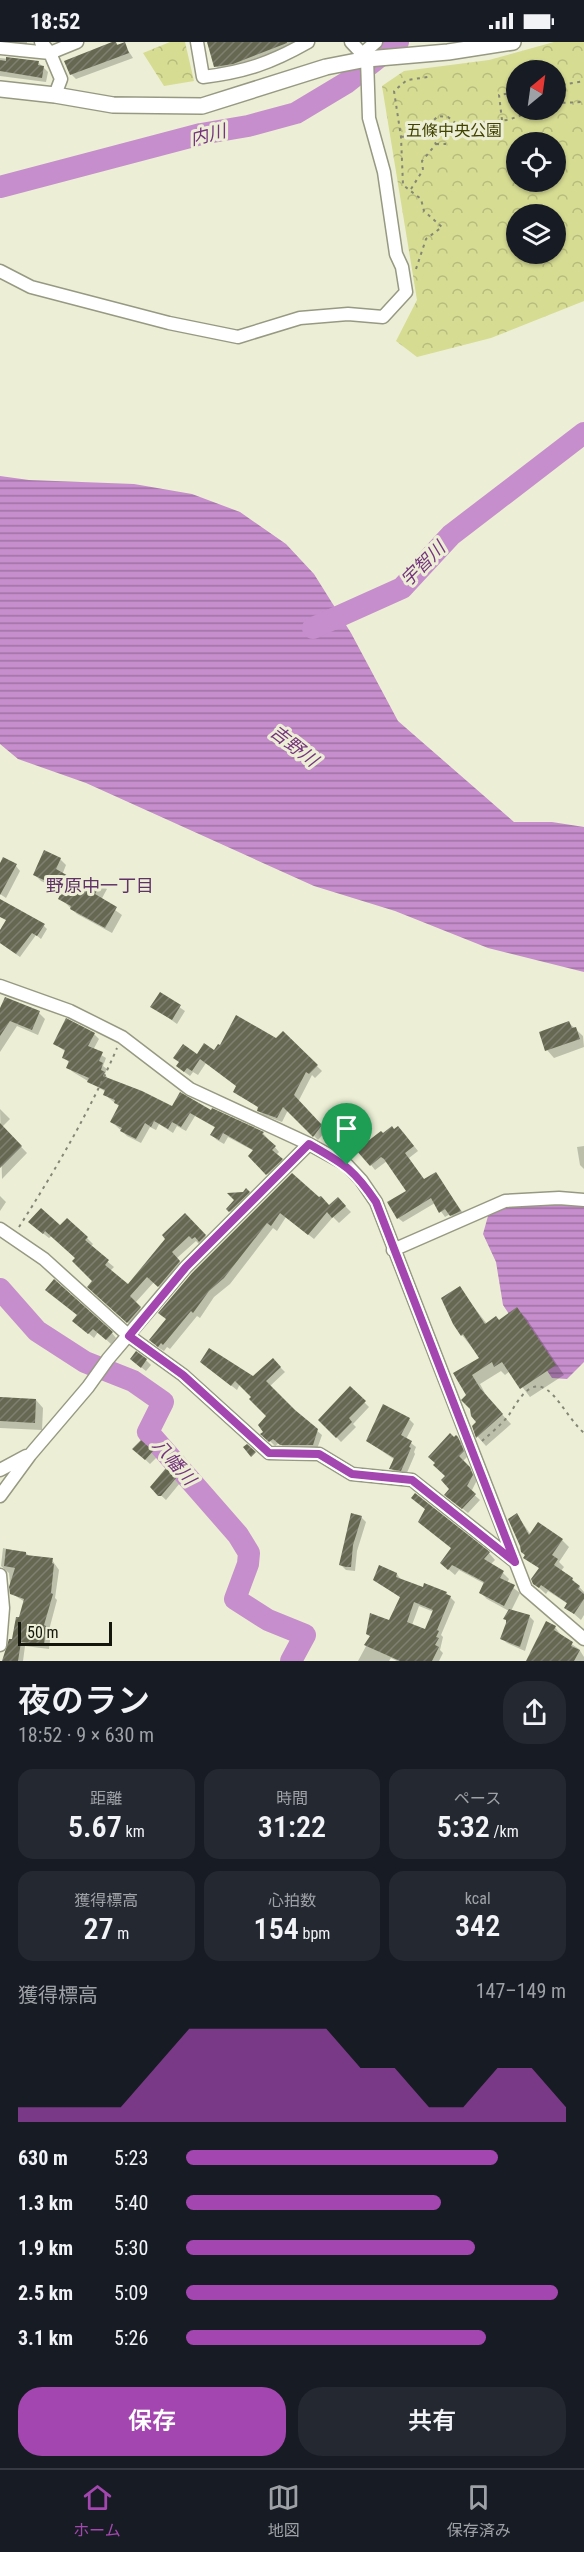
<!DOCTYPE html>
<html lang="ja">
<head>
<meta charset="utf-8">
<style>
  :root { --surface:#171b24; --page:#242831; --text:#f1f3f6; --muted:#9ea1a6; --line:#363941; --accent:#a446b0 }
  body { margin:0; font-family:"Roboto Condensed","Noto Sans JP",sans-serif; background:var(--page); color:var(--text); height:100vh; display:flex; flex-direction:column; font-size:22px; white-space:nowrap }
  * { box-sizing:border-box; margin:0 }
  p { font-size:20px; color:var(--muted) }
  .icon { flex:none; width:33px; height:33px; fill:none; stroke:currentColor; stroke-width:2; stroke-linecap:round; stroke-linejoin:round }
  .map { position:relative; height:1619px; overflow:hidden }
  .details { display:flex; flex-direction:column; background:var(--surface); flex:1 }
  .details>* { flex:none }
  .needle { width:39px; rotate:29deg }
  .buttons { position:absolute; left:506px; top:18px; display:grid; gap:12px }
  .buttons a { display:grid; place-items:center; width:60px; height:60px; border-radius:50%; background:var(--surface); box-shadow:0 2px 4px #0004; font-size:30px }
  .scale { position:absolute; left:18px; bottom:15px; width:94px; box-sizing:border-box; padding-left:6px; border:3px solid #15160d; border-top:0; font-size:16px; line-height:21px; white-space:nowrap; color:#15160d; -webkit-text-stroke:4px #ecefd5; paint-order:stroke }
  .pin { position:absolute; display:grid; place-items:center; width:51px; height:51px; color:#fff; margin:-62px -26px; border-radius:50% 50% 50% 0; rotate:-45deg; box-shadow:0 0 6px #0007 }
  .pin .icon { rotate:45deg }
  .round { display:grid; place-items:center; flex:none; width:63px; height:63px; border-radius:24px; background:var(--page) }
  .head { display:flex; align-items:center; justify-content:space-between; height:102px; padding:0 18px }
  h1 { font-size:33px; font-weight:600; line-height:45px }
  .stats { display:grid; grid-template-columns:repeat(3,1fr); gap:9px; height:102px; padding:6px 18px }
  .stats div { display:grid; align-content:center; border-radius:15px; background:var(--page); text-align:center }
  .stats b { font-size:30px; font-weight:600 }
  .stats small { font-size:16px; font-weight:400 }
  .stats p { font-size:16px }
  .chart { height:168px; padding:12px 18px }
  .chart p { display:flex; justify-content:space-between }
  .chart svg { width:100%; height:108px; margin-top:6px; fill:var(--accent); opacity:.7 }
  .action { display:flex; gap:12px; margin-top:auto; padding:12px 18px }
  .action a { flex:1; height:69px; border-radius:24px; background:var(--accent); color:#fff; font-size:24px; font-weight:600; line-height:69px; text-align:center }
  .action a+a { background:var(--page); color:var(--text) }
  ul { padding:0 18px; list-style:none; font-size:20px }
  li { display:grid; grid-template-columns:96px 72px 1fr; align-items:center; height:45px }
  li i { height:15px; border-radius:8px; background:var(--accent) }
  .status { display:flex; justify-content:space-between; align-items:center; height:42px; padding:0 30px; background:var(--surface); direction:ltr }
  .status svg { height:16px; fill:currentColor }
  .dock { display:flex; justify-content:space-around; align-items:center; height:84px; border-top:2px solid var(--line); background:var(--surface); font-size:16px; color:var(--muted) }
  .dock a { display:grid; justify-items:center; gap:3px }
  .dock .current { color:var(--accent) }
  .map>svg:first-child { display:block }
</style>
</head>
<body>
<div class="status"><b>18:52</b><svg viewBox="0 0 49 12"><path d="M0 12V9h3v3zM5 12V6h3v6zM10 12V3h3v9zM15 12V0h3v12zM26 1h20v11H26zM47 4h2v5h-2z"/></svg></div>
<div class="map">
<svg width="584" height="1619" viewBox="0 0 584 1619">
  <defs>
    <pattern id="forest-crowns" width="20" height="18" patternUnits="userSpaceOnUse" patternTransform="scale(1.5)"><rect width="20" height="18" fill="#d6dc92"/><path d="M2 6a3 3 0 1 1 6 0M12 15a3 3 0 1 1 6 0" fill="none" stroke="#b7bc7d"/></pattern>
    <pattern id="water-rules" width="6" height="5" patternUnits="userSpaceOnUse" patternTransform="scale(1.5)"><rect width="6" height="5" fill="#c68ecc"/><path d="M0 2.5h6" fill="none" stroke="#a073a4"/></pattern>
    <pattern id="building-hatch" width="6" height="6" patternUnits="userSpaceOnUse" patternTransform="scale(1.5)"><rect width="6" height="6" fill="#666852"/><path d="M-1 1l2-2M0 6l6-6M5 7l2-2" fill="none" stroke="#7f8070"/></pattern>
  </defs>
  <rect width="100%" height="100%" fill="#ecefd5"/>
  <path fill="url(#forest-crowns)" fill-rule="evenodd" d="M170 0H185L194 39 164 44 143 11Z
    M554 0H584V259L491 296 417 315 396 299 417 258 382 44 404 29 489 18ZM555 28V68H516V28ZM555 100V140H516V100ZM555 172V212H516V172Z"/>
  <path fill="url(#water-rules)" d="M0 434 29 438 134 442 192 452 240 470 286 502 314 532 351 591 398 679 514 780H552L584 785V930L488 906 395 869 314 844 86 741 18 717 0 702Z
    M526 1163H566L584 1165V1320L567 1337 552 1336 503 1263 496 1220 483 1192 488 1174 498 1167Z"/>
  <path fill="#0003" fill-rule="evenodd" d="M0 0H27V4L0 2Z
    M115 0 119 4 124 2 133 16 76 37 71 32Z
    M207 0H297L274 12 221 29 216 24Z
    M0 16 38 20 48 30 46 40 0 34Z
    M60 817 66 823 62 833 87 847 101 841 107 847 101 858 122 873 112 891 77 872 60 856 64 849 41 839 35 833Z
    M0 824H16L20 829 6 856 0 852Z
    M44 884 47 887 41 897 36 893 20 915 0 901V890Z
    M160 952 185 969 177 982 152 964Z
    M0 970 39 971 45 977 38 993 17 984 0 1010Z
    M569 981 583 994 584 1005 554 1016 547 1008Z
    M283 991 322 1029 315 1036 312 1033 298 1060 326 1089 318 1098 288 1068 282 1080 263 1073 258 1068 259 1066 235 1050 237 1044 206 1021 198 1033 193 1030 190 1034 183 1029 197 1014 276 998Z
    M94 992 99 997 93 1008 106 1016 103 1024 107 1027 105 1032 108 1037 173 1066 212 1070 213 1068 263 1091 279 1110 276 1113 286 1122 272 1137 250 1114 254 1109 228 1095 224 1102 217 1098 212 1093 216 1086 195 1074 186 1089 177 1084 173 1091 159 1082 156 1088 150 1085 141 1101 127 1094 112 1080 120 1065 105 1053 106 1050 73 1030 68 1026 70 1021 63 1015 66 1010 55 1002Z
    M0 1067 10 1077 2 1085 27 1111 2 1137Z
    M394 1089 403 1090 418 1109 409 1116 424 1139 436 1132 465 1174 456 1178 450 1172 445 1175 435 1161 403 1180 398 1176 408 1149 387 1119 375 1128 371 1123 383 1093Z
    M584 1104V1127L580 1123 577 1105Z
    M292 1133 329 1165 338 1157 351 1170 339 1181 333 1175 314 1197 286 1175 277 1189 273 1186 230 1242 214 1255 200 1276 197 1274 170 1307 167 1305 164 1309 156 1304Z
    M246 1148 251 1152 232 1171 228 1167Z
    M0 1154 6 1160 0 1169Z
    M185 1173 211 1200 206 1205 202 1200 199 1202 196 1199 177 1216 185 1226 165 1250 154 1240 135 1261 146 1272 134 1286 95 1251 94 1239 77 1216 52 1194 49 1196 36 1186 60 1185 87 1196 93 1202 90 1205 114 1225 110 1229 128 1244Z
    M459 1246 487 1282 499 1279 517 1267 526 1276 564 1333 530 1355 510 1329 505 1333 501 1329 480 1342 488 1357 511 1382 486 1404 478 1395 473 1384 478 1380 468 1354 455 1332 481 1317 462 1293Z
    M74 1279 112 1291 116 1296 111 1302 98 1290 94 1296Z
    M146 1318 151 1323 146 1329 137 1322Z
    M273 1318 285 1330 270 1344 294 1370 322 1393 317 1407H286L279 1401 275 1404 267 1396 265 1390 268 1374 253 1355 240 1342 237 1348 207 1325 253 1336Z
    M350 1346 369 1365 353 1382 356 1385 341 1400 320 1378Z
    M0 1355 36 1358 43 1366 42 1388 0 1386Z
    M409 1377 414 1382 406 1397 416 1405 414 1410 415 1412 406 1433 396 1431 391 1426 395 1418 367 1399Z
    M456 1395 463 1401 468 1414 462 1420 474 1432 477 1438 471 1450 480 1458 468 1471 451 1457V1447L447 1434Z
    M141 1400 157 1415 150 1422 134 1407Z
    M176 1436 180 1441 166 1458 152 1445Z
    M413 1456 489 1511 495 1518 490 1523 503 1531 509 1537 507 1541 520 1551 511 1569 529 1574 534 1579 525 1609 507 1601 502 1596 508 1582 509 1569 487 1557 481 1551 485 1542 459 1528 455 1533 448 1527 453 1507 426 1468Z
    M517 1473 531 1493 562 1498 569 1505 559 1520 564 1525 561 1529 572 1537 584 1550V1573L581 1578 566 1565 568 1562 548 1549 546 1552 534 1541 540 1527 525 1515Z
    M361 1475 366 1480 357 1509 355 1529 346 1528 341 1523Z
    M3 1506 26 1511 30 1515 52 1518 59 1528 55 1556 57 1558 49 1588 51 1590 49 1607 25 1604 23 1619H4L14 1599 25 1560 11 1551 9 1531 1 1524Z
    M397 1532 401 1538 423 1547 446 1551 455 1560 441 1593 443 1595 440 1608 443 1611 439 1619H397L391 1616 389 1619H358L371 1595 367 1591 390 1580 401 1556 375 1538ZM419 1564 434 1570 426 1589 412 1583Z
    M555 1585 564 1597 579 1607 584 1615V1619H531Z"/>
  <g fill="none" stroke-linecap="round" stroke-linejoin="round">
    <path stroke="#c68ecc" stroke-width="22" d="M0 145 201 92 248 84 296 71 346 41 398 0
      M313 586 402 546 451 493 584 391
      M0 1247 37 1289 85 1320 133 1339 163 1360 148 1390 238 1493 249 1511 248 1522 235 1557 268 1578 305 1593 291 1619"/>
  </g>
  <path fill="url(#building-hatch)" fill-rule="evenodd" d="M112 0H116L117 3 125 0 129 11 70 33 64 19Z
    M207 0H287V1L233 22 214 25Z
    M6 15 39 19 38 23 44 24 42 36 0 29V18L6 19Z
    M44 808 61 816 56 827 86 844 92 834 102 840 95 852 117 865 105 886 70 867 71 864 58 857 63 847 33 833Z
    M3 815 17 822 0 853V821Z
    M0 857 45 882 37 894 32 891 16 912 0 901V888L6 878 0 875Z
    M160 950 181 963 172 978 150 965Z
    M5 955 40 969 32 988 10 979 0 994V966Z
    M236 973 276 996 283 989 318 1023 309 1032 306 1030 294 1053 322 1083 313 1095 283 1065 277 1076 257 1069 258 1065 233 1050 236 1044 200 1017 192 1029 187 1026 184 1030 176 1024 179 1020 173 1016 183 1002 197 1012 204 1001 214 1008 218 1002 220 1003Z
    M66 976 95 991 88 1004 103 1010 99 1019 103 1021 101 1028 105 1030 103 1034 142 1049 172 1064 180 1050 211 1068 212 1066 264 1090 262 1092 276 1104 272 1108 283 1117 266 1133 248 1114 253 1108 223 1091 219 1098 210 1093 215 1085 190 1071 181 1085 172 1080 168 1087 154 1079 151 1085 145 1081 136 1097 120 1089 122 1086 110 1080 119 1063 114 1061 115 1058 103 1053 105 1048 87 1040 89 1036 66 1026 69 1019 62 1016 65 1008 53 1002Z
    M569 979 572 986 576 985 580 997 545 1009 539 990Z
    M0 1081 22 1104 0 1126Z
    M392 1084 394 1087 398 1084 414 1104 405 1111 424 1137 436 1130 461 1169 450 1174 445 1167 439 1171 431 1156 397 1177 387 1160 406 1149 384 1117 381 1115 370 1124 356 1108 381 1089 383 1091Z
    M292 1131 319 1155 321 1154 329 1163 338 1155 346 1164 332 1176 327 1170 308 1193 280 1171 271 1184 267 1181 224 1236 209 1249 193 1271 191 1269 163 1303 161 1301 158 1305 149 1298 166 1277 158 1271 192 1231Z
    M246 1146 250 1150 229 1170 226 1167 234 1158 227 1151 243 1150Z
    M41 1166 60 1183 67 1176 88 1195 85 1198 109 1218 105 1223 128 1242 165 1197 162 1193 185 1171 206 1193 199 1200 195 1195 192 1197 189 1194 172 1210 180 1219 158 1245 147 1235 130 1254 141 1265 127 1281 87 1245 92 1239 72 1219 75 1216 45 1189 43 1192 28 1180Z
    M54 1237 113 1290 106 1298 93 1287 88 1292 72 1279 77 1273 45 1248Z
    M460 1244 485 1282 496 1274 499 1278 517 1265 556 1323 520 1347 502 1320 494 1325 492 1320 472 1333 480 1346 503 1372 476 1396 472 1384 476 1380 471 1374 470 1367 461 1358 466 1353 453 1331 479 1316 463 1292 461 1294 453 1282 441 1256Z
    M209 1306 253 1334 273 1316 281 1325 266 1339 295 1368 318 1387 313 1403H280L273 1397 269 1400 260 1392 263 1390 258 1383 266 1374 249 1357 251 1355 235 1339 231 1344 200 1320Z
    M136 1309 147 1317 141 1326 130 1317Z
    M350 1344 366 1359 349 1376 352 1380 336 1396 318 1378Z
    M0 1355 36 1357 35 1381 0 1379Z
    M383 1362 410 1376 401 1393 412 1399 409 1405 411 1406 401 1429 389 1427 394 1416 366 1399Z
    M450 1391 454 1395 456 1393 458 1395 464 1409 459 1414 470 1425 473 1433 467 1444 476 1452 462 1467 444 1453 449 1447 441 1438 445 1434 433 1423 435 1421 428 1415Z
    M141 1398 153 1409 145 1418 132 1407Z
    M247 1402 256 1410 251 1415 243 1405Z
    M166 1426 177 1435 161 1454H158L150 1445Z
    M415 1451 490 1510 484 1517 504 1529 500 1536 515 1543 504 1564 479 1551 484 1540 452 1523 448 1528 440 1521 451 1506 418 1480 425 1467 411 1456Z
    M351 1471 362 1474 353 1503 351 1525H346L339 1523Z
    M517 1471 529 1493 538 1480 563 1497 552 1513 558 1517 554 1523 573 1536 572 1538 580 1544 578 1547 584 1552V1557L574 1572 564 1566 567 1561 541 1543 539 1546 533 1542 531 1537 539 1526 523 1516 525 1513 521 1510 520 1504 508 1477Z
    M6 1507 26 1510V1513L53 1516 52 1521 54 1522 51 1551 53 1552 44 1583 46 1584 44 1603 21 1600 18 1619H2L9 1597H12L16 1575H19L24 1557 10 1552 9 1545 15 1526 4 1524Z
    M379 1523 397 1531 396 1535 423 1545 424 1541 447 1550 446 1552 451 1554 437 1588 439 1589 436 1595 439 1596 435 1603 439 1605 432 1619H400L364 1603 370 1594 366 1592 370 1571 389 1578 400 1555 373 1538ZM414 1560 433 1568 425 1587 407 1580Z
    M509 1567 530 1573 520 1605 500 1597 506 1581V1578L503 1577Z
    M546 1579 556 1584 554 1588 573 1600 571 1604 580 1608 574 1619H526Z"/>
  <g fill="none" stroke-linecap="round" stroke-linejoin="round">
    <defs>
      <path id="minor" d="M41 0 50 11 61 37 55 53
        M197 0 203 35C245 30 271 21 308 0
        M0 6 50 11 77 0
        M362 12 376 0
        M0 229 31 245 169 281 238 295 300 276 348 272 383 275 406 250 402 225 396 212 384 130 369 76 367 17 351 0
        M0 944 70 969 122 995 190 1047 309 1102 347 1123 361 1138 376 1160 526 1547 584 1597
        M0 1187 44 1217 129 1294 183 1333 269 1411 319 1412 352 1432 412 1438 514 1519
        M393 1208 505 1159 559 1156 584 1158
        M0 1428 26 1414
        M0 1454 30 1413 88 1345 108 1317 186 1225 309 1102
        M0 1533 3 1566 0 1603"/>
      <path id="tertiary" d="M0 47 55 53 113 63 202 64 326 25 367 17 448 10 513 0"/>
    </defs>
    <use href="#minor" stroke="#979982" stroke-width="15"/>
    <use href="#tertiary" stroke="#979982" stroke-width="18"/>
    <path stroke="#858776" stroke-width="2" stroke-dasharray="3 4.5" stroke-linecap="butt" d="M555 44 584 39
      M555 61 584 60
      M502 78 499 53 516 50
      M401 95 429 90
      M436 102H446
      M411 147 423 128 422 119 436 102 430 94 428 84 438 74 448 75 458 83 508 78 536 68
      M416 227 426 197 442 185 424 169 421 157 403 143 401 95 394 49 407 38 428 35
      M19 1185C56 1127 90 1069 117 1006
      M482 1399C491 1391 502 1382 509 1373 518 1359 531 1332 551 1351 563 1363 571 1379 584 1391"/>
    <use href="#minor" stroke="#fff" stroke-width="12"/>
    <use href="#tertiary" stroke="#fff" stroke-width="15"/>
  </g>
  <g fill="none" stroke-linecap="round" stroke-linejoin="round">
    <defs>
      <path id="route" d="M309 1102C344 1122 353 1126 376 1160L515 1520 412 1438 352 1432 319 1412 269 1411 183 1333 129 1294 186 1225Z"/>
    </defs>
    <use href="#route" stroke="#fff" stroke-width="12"/>
    <use href="#route" stroke="#a446b0" stroke-width="8"/>
  </g>
  <g text-anchor="middle" stroke-width="6" stroke-linejoin="round" paint-order="stroke">
    <g font-size="16" fill="#414300" stroke="#ecefd5">
      <text x="454" y="94">五條中央公園</text>
    </g>
    <g font-size="18" font-style="italic" fill="#76337e" stroke="#ecefd5">
      <text transform="translate(208 93) rotate(-14)" y="6">内川</text>
      <text transform="translate(423 522) rotate(-45)" y="6">宇智川</text>
      <text transform="translate(294 704) rotate(38)" y="6">吉野川</text>
      <text transform="translate(174 1420) rotate(49)" y="6">八幡川</text>
    </g>
    <g font-size="18" fill="#603266" stroke="#ecefd5">
      <text x="100" y="850">野原中一丁目</text>
    </g>
  </g>
</svg>
<div class="buttons">
<a><svg class="needle" viewBox="-14 -14 28 28"><path d="M0-13l5 13h-10z" fill="#e53935"/><path d="M0 13l5-13h-10z" fill="#9ea1a6"/></svg></a>
<a><svg class="icon" aria-label="locate" viewBox="0 0 24 24"><circle cx="12" cy="12" r="6"/><path d="M12 2v4M12 18v4M2 12h4M18 12h4"/></svg></a>
<a><svg class="icon" aria-label="layers" viewBox="0 0 24 24"><path d="M12 4l9 5-9 5-9-5zM3 14l9 5 9-5"/></svg></a>
</div>
<div class="scale">50 m</div>
<div class="pin" style="left:347px;top:1123px;background:#1e9e55"><svg class="icon" aria-label="arrive" viewBox="0 0 24 24"><path d="M6 21V4h12l-3 4 3 4H6"/></svg></div>
</div>
<section class="details">
<div class="head"><div><h1>夜のラン</h1><p>18:52 · 9 × 630 m</p></div><a class="round"><svg class="icon" aria-label="share" viewBox="0 0 24 24"><path d="M12 15V3M7 8l5-5 5 5M5 13v7h14v-7"/></svg></a></div>
<div class="stats">
<div><p>距離</p><b>5.67<small> km</small></b></div>
<div><p>時間</p><b>31:22</b></div>
<div><p>ペース</p><b>5:32<small> /km</small></b></div>
</div>
<div class="stats">
<div><p>獲得標高</p><b>27<small> m</small></b></div>
<div><p>心拍数</p><b>154<small> bpm</small></b></div>
<div><p>kcal</p><b>342</b></div>
</div>
<div class="chart"><p><span>獲得標高</span>147–149 m</p>
<svg viewBox="0 0 160 44" preserveAspectRatio="none"><path d="M0 44V38L10 38L20 38L30 38L40 22L50 6L60 6L70 6L80 6L90 6L100 22L110 22L120 38L130 38L140 22L150 22L160 38V44z"/></svg>
</div>
<ul>
<li><b>630 m</b>5:23<i style="width:82%"></i></li>
<li><b>1.3 km</b>5:40<i style="width:67%"></i></li>
<li><b>1.9 km</b>5:30<i style="width:76%"></i></li>
<li><b>2.5 km</b>5:09<i style="width:98%"></i></li>
<li><b>3.1 km</b>5:26<i style="width:79%"></i></li>
</ul>
<div class="action"><a>保存</a><a>共有</a></div>
</section>
<nav class="dock">
<a class="current"><svg class="icon" aria-label="home" viewBox="0 0 24 24"><path d="M3 11l9-7 9 7M6 9v11h12V9"/></svg>ホーム</a>
<a><svg class="icon" aria-label="map" viewBox="0 0 24 24"><path d="M3 6l6-2 6 2 6-2v14l-6 2-6-2-6 2zM9 4v14M15 6v14"/></svg>地図</a>
<a><svg class="icon" aria-label="saved" viewBox="0 0 24 24"><path d="M7 4h10v16l-5-4-5 4z"/></svg>保存済み</a>
</nav>
</body>
</html>
